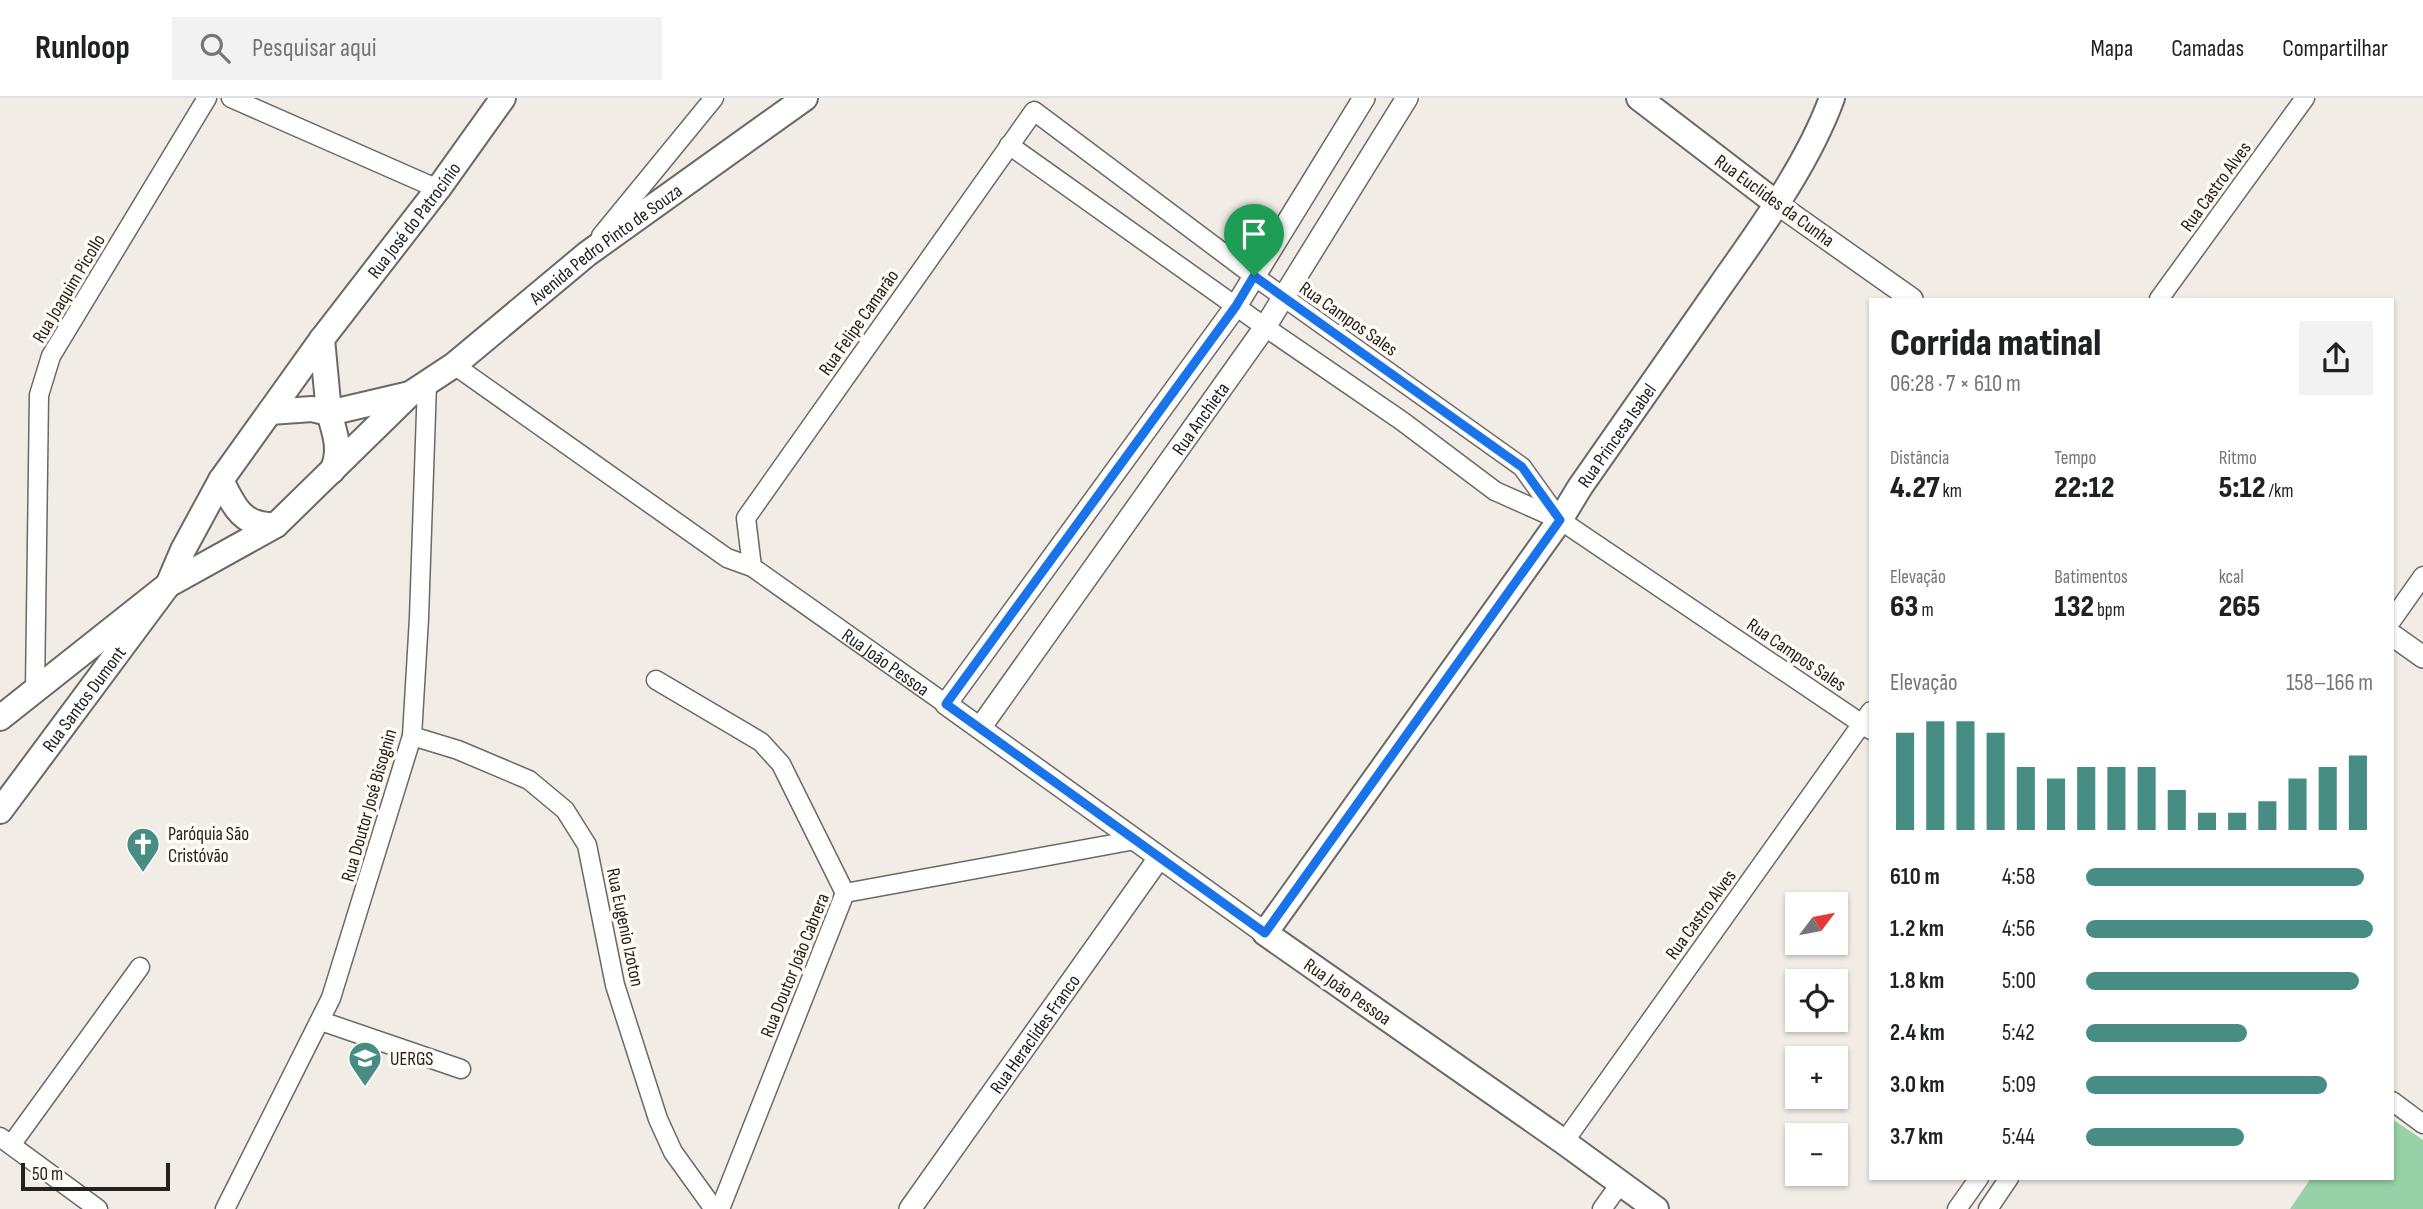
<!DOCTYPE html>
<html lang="pt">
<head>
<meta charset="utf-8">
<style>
  :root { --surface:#fff; --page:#f2f2f2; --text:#202124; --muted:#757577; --line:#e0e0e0; --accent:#488d84 }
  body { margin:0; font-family:"Sofia Sans Condensed",sans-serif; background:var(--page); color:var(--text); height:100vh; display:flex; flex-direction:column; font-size:26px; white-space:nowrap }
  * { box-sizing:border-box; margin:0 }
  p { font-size:23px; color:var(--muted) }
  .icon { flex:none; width:38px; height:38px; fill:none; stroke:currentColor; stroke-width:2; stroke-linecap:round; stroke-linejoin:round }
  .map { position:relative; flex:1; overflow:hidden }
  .sheet { position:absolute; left:1869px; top:200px; width:525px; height:882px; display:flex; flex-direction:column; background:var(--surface); border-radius:0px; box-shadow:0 2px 5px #0004 }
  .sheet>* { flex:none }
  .needle { width:46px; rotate:58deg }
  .buttons { position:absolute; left:1785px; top:794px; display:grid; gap:14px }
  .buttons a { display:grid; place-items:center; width:63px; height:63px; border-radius:0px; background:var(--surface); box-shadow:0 2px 5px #0004; font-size:35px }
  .scale { position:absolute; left:21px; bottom:18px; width:149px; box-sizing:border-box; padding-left:7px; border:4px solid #24221f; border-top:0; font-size:19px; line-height:24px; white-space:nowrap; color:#24221f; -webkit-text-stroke:5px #fffaf3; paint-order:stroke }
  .pin { position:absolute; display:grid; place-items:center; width:60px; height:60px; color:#fff; margin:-72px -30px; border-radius:50% 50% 50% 0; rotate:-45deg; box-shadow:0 0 7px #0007 }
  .pin .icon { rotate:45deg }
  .round { display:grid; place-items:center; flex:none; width:74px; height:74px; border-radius:0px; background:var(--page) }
  .summary { display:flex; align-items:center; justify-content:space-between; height:119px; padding:0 21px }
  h1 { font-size:38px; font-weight:800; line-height:52px }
  .stats { display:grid; grid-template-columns:repeat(3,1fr); gap:10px; height:119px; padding:7px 21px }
  .stats div { display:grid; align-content:center }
  .stats b { font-size:30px; font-weight:800 }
  .stats small { font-size:19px; font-weight:400 }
  .stats p { font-size:19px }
  .chart { height:196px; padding:14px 21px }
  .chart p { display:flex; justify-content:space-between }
  .chart svg { width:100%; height:126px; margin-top:7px; stroke:var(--accent); stroke-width:6 }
  ul { padding:0 21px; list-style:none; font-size:23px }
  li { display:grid; grid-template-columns:112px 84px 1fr; align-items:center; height:52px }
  li i { height:18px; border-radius:9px; background:var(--accent) }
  header { display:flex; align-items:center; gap:42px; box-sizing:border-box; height:98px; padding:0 35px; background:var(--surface); border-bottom:2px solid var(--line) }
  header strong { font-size:33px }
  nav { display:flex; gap:38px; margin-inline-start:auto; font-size:24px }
  .search { width:490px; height:63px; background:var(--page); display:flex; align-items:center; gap:18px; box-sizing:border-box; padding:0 24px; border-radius:0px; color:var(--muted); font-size:26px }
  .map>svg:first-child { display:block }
</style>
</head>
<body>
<header>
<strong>Runloop</strong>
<div class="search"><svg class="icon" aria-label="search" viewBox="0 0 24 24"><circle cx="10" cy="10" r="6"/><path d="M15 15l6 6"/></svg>Pesquisar aqui</div>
<nav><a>Mapa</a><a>Camadas</a><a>Compartilhar</a></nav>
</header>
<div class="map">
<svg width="2423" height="1111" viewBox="0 0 2423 1111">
  <rect width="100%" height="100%" fill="#f2ece6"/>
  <path fill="#97d1a7" d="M2392 1021 2423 1042V1111H2290L2311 1080H2392Z"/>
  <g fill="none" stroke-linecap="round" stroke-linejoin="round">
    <defs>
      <g id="minor">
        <path d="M231 0 438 91"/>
        <path d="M1009 47 1265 229 1402 323 1495 393 1560 422 1871 632"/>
        <path d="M601 138 714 0"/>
        <path d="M2159 201 2305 0"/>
        <path id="s1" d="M454 267 727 460 752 469 946 606"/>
        <path d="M752 469 746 420 1034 13 1254 178 1522 369 1560 422"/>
        <path d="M2392 522 2423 478"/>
        <path d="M656 582 761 644 781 666 845 795"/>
        <path d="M35 592 39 297 51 258 207 0"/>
        <path d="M412 638 458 652 529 682 565 712 587 747 615 887 658 1021 673 1054 714 1111"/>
        <path d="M845 795 1135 742"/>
        <path d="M321 923 461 971"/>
        <path d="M2392 1003 2423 1026"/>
        <path d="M0 1039 98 1111"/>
        <path d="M1564 1044 1871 613"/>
        <path d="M11 1047 140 869"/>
        <path d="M225 1111 331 900 412 638 419 520 427 285"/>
        <path d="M720 1111 845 795"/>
        <path d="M1602 1111 1620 1086"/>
        <path d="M1957 1111 1979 1080"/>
        <path d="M1988 1111 2009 1080"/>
      </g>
      <g id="tertiary">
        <path d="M1776 105 1912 201"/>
        <path d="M2392 537 2423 559"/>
        <path id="s2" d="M980 630 1265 229 1407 0"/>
        <path d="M1265 835 946 606 1236 208 1364 0"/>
        <path id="s3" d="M910 1111 1159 760"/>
      </g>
      <g id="secondary">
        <path d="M1639 0 1776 105"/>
        <path d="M322 241 329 315 410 296"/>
        <path d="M270 314 312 311 329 315C335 335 342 353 332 373"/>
        <path d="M221 382C234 409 243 429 276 427"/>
        <path id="s4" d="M0 620 168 487 276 427 410 296 454 267 587 156 805 0"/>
        <path id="s5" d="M0 713 168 487 183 452 221 382 322 241 438 91 503 0"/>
        <path id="s6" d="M1656 1111 1564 1044 1265 835 1560 422 1580 389C1627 322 1674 255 1721 187 1761 130 1808 66 1832 0"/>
      </g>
    </defs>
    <use href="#minor" stroke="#6d6863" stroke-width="21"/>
    <use href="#tertiary" stroke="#6d6863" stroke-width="24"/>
    <use href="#secondary" stroke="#6d6863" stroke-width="28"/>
    <use href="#minor" stroke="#fff" stroke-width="18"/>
    <use href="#tertiary" stroke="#fff" stroke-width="21"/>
    <use href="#secondary" stroke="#fff" stroke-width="24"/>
  </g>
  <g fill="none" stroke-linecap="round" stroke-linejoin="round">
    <defs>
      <path id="route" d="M1254 178 1522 369 1560 422 1265 835 946 606 1236 208Z"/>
    </defs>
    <use href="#route" stroke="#fff" stroke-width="14"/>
    <use href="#route" stroke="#1a73e8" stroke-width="9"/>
  </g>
  <defs>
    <symbol id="church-pin" viewBox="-11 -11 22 30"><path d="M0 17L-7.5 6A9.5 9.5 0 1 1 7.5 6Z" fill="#488d84" stroke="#fffaf3"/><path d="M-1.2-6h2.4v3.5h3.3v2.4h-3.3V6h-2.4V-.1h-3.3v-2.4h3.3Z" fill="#fff"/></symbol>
    <symbol id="university-pin" viewBox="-11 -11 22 30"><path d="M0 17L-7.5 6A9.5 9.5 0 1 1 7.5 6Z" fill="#488d84" stroke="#fffaf3"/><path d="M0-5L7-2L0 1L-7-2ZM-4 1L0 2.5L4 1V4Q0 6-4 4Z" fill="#fff"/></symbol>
  </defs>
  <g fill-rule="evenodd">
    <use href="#church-pin" x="124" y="727" width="38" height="52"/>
    <use href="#university-pin" x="346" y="941" width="38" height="52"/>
  </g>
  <g text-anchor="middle" stroke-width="7" stroke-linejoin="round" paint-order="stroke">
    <g font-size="19" fill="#24221f" stroke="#fffaf3">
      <text transform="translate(2215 88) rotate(-54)" y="7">Rua Castro Alves</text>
      <text transform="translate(1775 102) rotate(36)" y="7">Rua Euclides da Cunha</text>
      <text dy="7" stroke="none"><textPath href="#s5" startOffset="723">Rua José do Patrocínio</textPath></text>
      <text dy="7" stroke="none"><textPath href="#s4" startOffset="772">Avenida Pedro Pinto de Souza</textPath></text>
      <text transform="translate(68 190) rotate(-59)" y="7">Rua Joaquim Picollo</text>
      <text transform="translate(1349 220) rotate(35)" y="7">Rua Campos Sales</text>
      <text transform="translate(858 224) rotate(-55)" y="7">Rua Felipe Camarão</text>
      <text dy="7" stroke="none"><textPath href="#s2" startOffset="380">Rua Anchieta</textPath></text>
      <text dy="7" stroke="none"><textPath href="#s6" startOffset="1088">Rua Princesa Isabel</textPath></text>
      <text transform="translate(1797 556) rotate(34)" y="7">Rua Campos Sales</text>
      <text dy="7" stroke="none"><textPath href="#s1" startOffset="525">Rua João Pessoa</textPath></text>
      <text dy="7" stroke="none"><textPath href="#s5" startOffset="140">Rua Santos Dumont</textPath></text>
      <text transform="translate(368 707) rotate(-74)" y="7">Rua Doutor José Bisognin</text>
      <text transform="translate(1700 816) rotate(-54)" y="7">Rua Castro Alves</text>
      <text transform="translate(626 829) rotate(78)" y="7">Rua Eugenio Izoton</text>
      <text transform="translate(794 867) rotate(-68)" y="7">Rua Doutor João Cabrera</text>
      <text transform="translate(1348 893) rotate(35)" y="7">Rua João Pessoa</text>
      <text dy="7" stroke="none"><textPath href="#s3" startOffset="215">Rua Heraclides Franco</textPath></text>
    </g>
    <g font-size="19" fill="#24221f" stroke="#fffaf3" text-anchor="start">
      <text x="168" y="742">Paróquia São<tspan x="168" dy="22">Cristóvão</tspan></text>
      <text x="390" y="967">UERGS</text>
    </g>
  </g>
</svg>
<div class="buttons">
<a><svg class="needle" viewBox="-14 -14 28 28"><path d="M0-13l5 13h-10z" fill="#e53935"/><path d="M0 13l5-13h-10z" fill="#757577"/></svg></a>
<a><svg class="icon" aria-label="locate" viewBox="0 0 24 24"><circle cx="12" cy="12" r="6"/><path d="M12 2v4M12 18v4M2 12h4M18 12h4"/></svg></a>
<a>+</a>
<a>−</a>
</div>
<div class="scale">50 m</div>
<div class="pin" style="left:1254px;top:178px;background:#1e9e55"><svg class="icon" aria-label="arrive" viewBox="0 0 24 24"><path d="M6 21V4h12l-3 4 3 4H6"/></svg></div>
<section class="sheet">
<div class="summary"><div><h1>Corrida matinal</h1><p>06:28 · 7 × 610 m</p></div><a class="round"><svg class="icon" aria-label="share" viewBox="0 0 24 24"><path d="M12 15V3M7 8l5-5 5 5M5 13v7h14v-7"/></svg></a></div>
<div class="stats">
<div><p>Distância</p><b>4.27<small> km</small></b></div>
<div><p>Tempo</p><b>22:12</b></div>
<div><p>Ritmo</p><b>5:12<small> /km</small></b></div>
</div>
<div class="stats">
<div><p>Elevação</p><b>63<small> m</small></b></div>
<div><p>Batimentos</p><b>132<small> bpm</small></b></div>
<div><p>kcal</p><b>265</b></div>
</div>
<div class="chart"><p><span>Elevação</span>158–166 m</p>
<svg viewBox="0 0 160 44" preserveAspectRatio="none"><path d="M5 44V10M15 44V6M25 44V6M35 44V10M45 44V22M55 44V26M65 44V22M75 44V22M85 44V22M95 44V30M105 44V38M115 44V38M125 44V34M135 44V26M145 44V22M155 44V18"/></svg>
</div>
<ul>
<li><b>610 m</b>4:58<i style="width:97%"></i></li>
<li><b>1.2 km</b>4:56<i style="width:100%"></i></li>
<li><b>1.8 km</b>5:00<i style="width:95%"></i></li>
<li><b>2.4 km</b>5:42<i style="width:56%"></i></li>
<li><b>3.0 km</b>5:09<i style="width:84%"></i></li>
<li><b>3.7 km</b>5:44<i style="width:55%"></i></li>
</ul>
</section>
</div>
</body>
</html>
